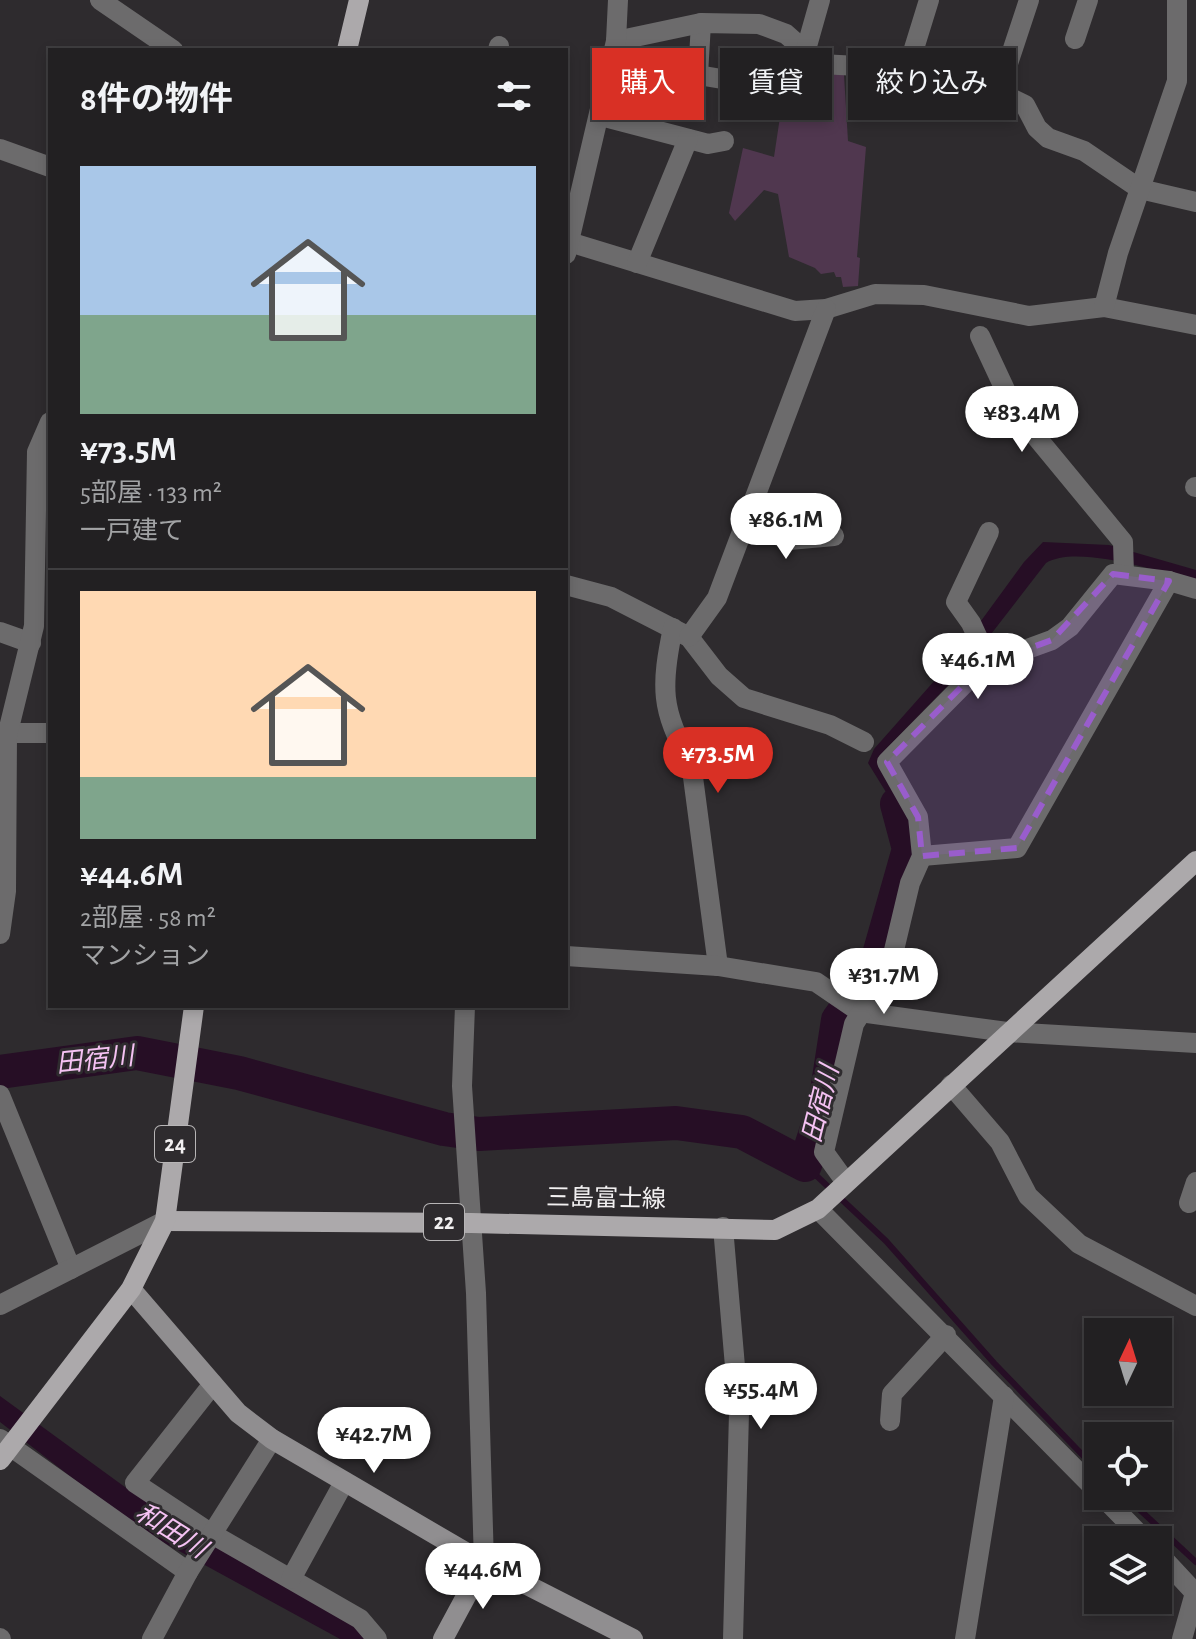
<!DOCTYPE html>
<html lang="ja">
<head>
<meta charset="utf-8">
<style>
	:root { --surface:#222022; --page:#2e2d2f; --text:#f1f3f6; --muted:#a2a3a5; --line:#3f3e40; --accent:#d93025 }
	body { margin:0; font-family:"Alegreya Sans","Noto Sans JP",sans-serif; background:var(--page); color:var(--text); height:100vh; display:flex; flex-direction:column; font-size:30px; white-space:nowrap }
	* { box-sizing:border-box; margin:0 }
	p { font-size:26px; color:var(--muted) }
	.icon { flex:none; width:44px; height:44px; fill:none; stroke:currentColor; stroke-width:2; stroke-linecap:round; stroke-linejoin:round }
	.map { position:relative; flex:1; overflow:hidden }
	.side { position:absolute; left:48px; top:48px; width:520px; height:960px; display:flex; flex-direction:column; background:var(--surface); border-radius:0px; box-shadow:0 4px 12px #0003,0 0 0 2px var(--line) }
	.side>* { flex:none }
	.banner { position:absolute; left:592px; top:48px; width:484px; height:72px; display:flex; gap:16px }
	.needle { width:52px; rotate:4deg }
	.tools { position:absolute; left:1084px; top:1318px; display:grid; gap:16px }
	.tools a { display:grid; place-items:center; width:88px; height:88px; border-radius:0px; background:var(--surface); box-shadow:0 4px 12px #0003,0 0 0 2px var(--line); font-size:40px }
	.price { position:absolute; translate:-50% -68px; padding:0 18px; border-radius:28px; background:#fff; color:#222; font-size:26px; line-height:52px; filter:drop-shadow(0 2px 4px #0008) }
	.price::after { content:''; position:absolute; left:50%; top:48px; width:24px; height:18px; margin-left:-12px; background:inherit; clip-path:polygon(0 0,100% 0,50% 100%) }
	.price.active { background:var(--accent); color:#fff }
	ul { padding:0; list-style:none }
	li { display:grid; align-content:center; gap:16px; height:424px; padding:0 32px }
	li+li { border-top:2px solid var(--line) }
	li span { display:grid; place-items:center; height:248px; border-radius:0px; color:#555 }
	li>.icon { margin-inline-start:auto }
	span .icon { width:144px; height:144px; fill:#fffc; stroke-width:1 }
	li b { font-size:34px }
	h2 { display:flex; justify-content:space-between; align-items:center; height:96px; padding:0 32px; font-size:34px }
	.chip { padding:0 28px; border-radius:0px; background:var(--surface); box-shadow:0 4px 12px #0003,0 0 0 2px var(--line); font-size:28px; line-height:72px }
	.chip.active { background:var(--accent); color:#fff }
	.map>svg:first-child { display:block }
	.green { fill:#50374f }
	.water { fill:#260e25 }
	.lines { fill:none; stroke-linecap:round; stroke-linejoin:round }
	.stream { stroke:#260e25; stroke-width:6 }
	.river { stroke:#260e25; stroke-width:34 }
	.street { stroke:#6c6b6c; stroke-width:20 }
	.secondary { stroke:#908e90; stroke-width:20 }
	.primary { stroke:#aca9ab; stroke-width:20 }
	.marked { fill:#995dcc; fill-opacity:0.2; stroke:#995dcc; stroke-width:6; stroke-dasharray:16 10; stroke-linejoin:round }
	.labels { text-anchor:middle; dominant-baseline:central; stroke-width:6; stroke-linejoin:round; paint-order:stroke }
	.shield { fill:#2e2b2e; stroke:#b7b5b6; stroke-width:2 }
	.shield-label { font-size:22px; font-weight:bold; fill:#f2f0f1 }
	.street-label { font-size:24px; fill:#f2f0f1; stroke:#2e2b2e }
	.water-label { font-size:26px; font-style:italic; fill:#f5c2f3; stroke:#2e2b2e }
</style>
</head>
<body>
<div class="map">
<svg width="1196" height="1639" viewBox="0 0 1196 1639">
	<rect width="100%" height="100%" fill="#2e2b2e"/>
	<path class="green" d="M787,70L844,75L848,141L866,147L857,257L860,258L858,286L843,287L841,277H836L834,272L821,274L815,268L789,257L778,194L764,190L735,221L729,213L743,148L774,157Z"/>
	<g class="water">
		<path d="M1043,542L1109,545L1196,570V581C1160,572 1077,544 1046,563L964,669L883,752L879,764C896,790 908,815 912,847L903,845L897,810L868,763L874,749L951,662L1024,562Z"/>
		<path d="M0,1396L129,1490L354,1623L370,1639H340L137,1528L0,1422Z"/>
	</g>
	<g class="lines">
		<g class="stream">
			<path d="M805,1165L886,1241L994,1363L1098,1471"/>
			<path d="M1125,1496L1196,1562"/>
		</g>
		<path class="river" d="M0,1072L137,1053L239,1073L444,1129L479,1134L676,1123L742,1132L805,1165L825,1104L838,1020L875,969L909,849L897,804"/>
		<g class="street">
			<path d="M100,0L173,50"/>
			<path d="M701,23L698,75L728,80"/>
			<path d="M1075,39L1088,0"/>
			<path d="M616,41L701,23L759,24L786,34L820,64L955,71L1025,105L1037,128L1048,138L1084,151L1140,189L1196,202"/>
			<path d="M498,50L499,46"/>
			<path d="M805,53L820,0"/>
			<path d="M908,68L929,0"/>
			<path d="M999,91L1029,0"/>
			<path d="M601,116L708,144L724,141"/>
			<path d="M0,149L50,167"/>
			<path d="M566,241L795,311L826,309L875,294L924,295L1029,316L1104,307L1196,325"/>
			<path d="M566,254L616,41L618,0"/>
			<path d="M637,263L688,139"/>
			<path d="M1104,307L1118,253L1177,81V0"/>
			<path d="M980,336L1015,411L1123,542L1124,574"/>
			<path d="M1195,487H1196"/>
			<path d="M747,523L789,540L834,536"/>
			<path d="M566,585L611,597L689,637L719,676L744,698L830,725L864,742"/>
			<path d="M673,628C661,684 660,712 691,762L718,966"/>
			<path d="M0,632L31,643"/>
			<path d="M689,637L717,598L826,309"/>
			<path d="M989,662L971,623L956,602L989,532"/>
			<path d="M0,733H50"/>
			<path d="M922,856L1017,848L1169,581"/>
			<path d="M0,934L6,891L7,736L34,626L37,452L50,422"/>
			<path d="M566,956L718,966L816,982L860,1012L1007,1032L1196,1043"/>
			<path d="M465,1006L462,1086L476,1293L484,1563"/>
			<path d="M951,1085L1000,1142L1028,1196L1079,1244L1196,1306"/>
			<path d="M0,1095L71,1269"/>
			<path d="M845,1181L824,1152L854,1024L890,967L910,883L922,856L918,817L887,762L983,665L1052,640L1070,627L1113,574L1169,581L1196,589"/>
			<path d="M1189,1203L1196,1182"/>
			<path d="M818,1209L1098,1492"/>
			<path d="M723,1227L739,1413L733,1639"/>
			<path d="M0,1305L165,1221"/>
			<path d="M213,1384L135,1483L212,1534L360,1619L377,1639"/>
			<path d="M890,1421L892,1394L946,1335"/>
			<path d="M0,1439L188,1572"/>
			<path d="M1102,1496L1145,1540"/>
			<path d="M1158,1553L1196,1594"/>
			<path d="M291,1579L343,1484"/>
			<path d="M0,1638L1,1639"/>
			<path d="M152,1639L188,1572L272,1439"/>
			<path d="M965,1639L1004,1396"/>
			<path d="M1182,1639L1195,1593"/>
		</g>
		<g class="secondary">
			<path d="M131,1289L238,1413L272,1439L484,1563L633,1639"/>
			<path d="M443,1639L484,1563"/>
		</g>
		<g class="primary">
			<path d="M347,50L359,0"/>
			<path d="M165,1221L471,1223L775,1230L818,1209L1196,861"/>
			<path d="M0,1460L131,1289L165,1221L194,1006"/>
		</g>
	</g>
	<path class="marked" d="M1113,574L1169,581L1017,848L922,856L918,817L887,762L983,665L1052,640Z"/>
	<g class="labels">
		<g class="shield">
			<rect x="155" y="1126" width="40" height="36" rx="6"/>
			<rect x="424" y="1204" width="40" height="36" rx="6"/>
		</g>
		<g class="shield-label">
			<text x="175" y="1144">24</text>
			<text x="444" y="1222">22</text>
		</g>
		<g class="street-label">
			<text transform="translate(606 1199) rotate(1)">三島富士線</text>
		</g>
		<g class="water-label">
			<text transform="translate(95 1060) rotate(-6)">田宿川</text>
			<text transform="translate(821 1104) rotate(-76)">田宿川</text>
			<text transform="translate(171 1531) rotate(32)">和田川</text>
		</g>
	</g>
</svg>
<div class="tools">
<a><svg class="needle" viewBox="-14 -14 28 28"><path d="M0-13l5 13h-10z" fill="#e53935"/><path d="M0 13l5-13h-10z" fill="#a2a3a5"/></svg></a>
<a><svg class="icon" aria-label="locate" viewBox="0 0 24 24"><circle cx="12" cy="12" r="6"/><path d="M12 2v4M12 18v4M2 12h4M18 12h4"/></svg></a>
<a><svg class="icon" aria-label="layers" viewBox="0 0 24 24"><path d="M12 4l9 5-9 5-9-5zM3 14l9 5 9-5"/></svg></a>
</div>
<b class="price" style="left:1022px;top:454px">¥83.4M</b>
<b class="price" style="left:786px;top:561px">¥86.1M</b>
<b class="price" style="left:978px;top:701px">¥46.1M</b>
<b class="price active" style="left:718px;top:795px">¥73.5M</b>
<b class="price" style="left:884px;top:1016px">¥31.7M</b>
<b class="price" style="left:761px;top:1431px">¥55.4M</b>
<b class="price" style="left:374px;top:1475px">¥42.7M</b>
<b class="price" style="left:483px;top:1611px">¥44.6M</b>
<div class="banner">
<a class="chip active">購入</a>
<a class="chip">賃貸</a>
<a class="chip">絞り込み</a>
</div>
<section class="side">
<h2>8件の物件<svg class="icon" aria-label="filters" viewBox="0 0 24 24"><path d="M4 7h16M4 17h16"/><circle cx="9" cy="7" r="2"/><circle cx="15" cy="17" r="2"/></svg></h2>
<ul>
<li><span style="background:linear-gradient(#a9c7e8 60%,#7fa58c 0)"><svg class="icon" aria-label="home" viewBox="0 0 24 24"><path d="M3 11l9-7 9 7M6 9v11h12V9"/></svg></span><div><b>¥73.5M</b><p>5部屋 · 133 m²</p><p>一戸建て</p></div></li>
<li><span style="background:linear-gradient(#ffd9b3 75%,#7fa58c 0)"><svg class="icon" aria-label="home" viewBox="0 0 24 24"><path d="M3 11l9-7 9 7M6 9v11h12V9"/></svg></span><div><b>¥44.6M</b><p>2部屋 · 58 m²</p><p>マンション</p></div></li>
</ul>
</section>
</div>
</body>
</html>
